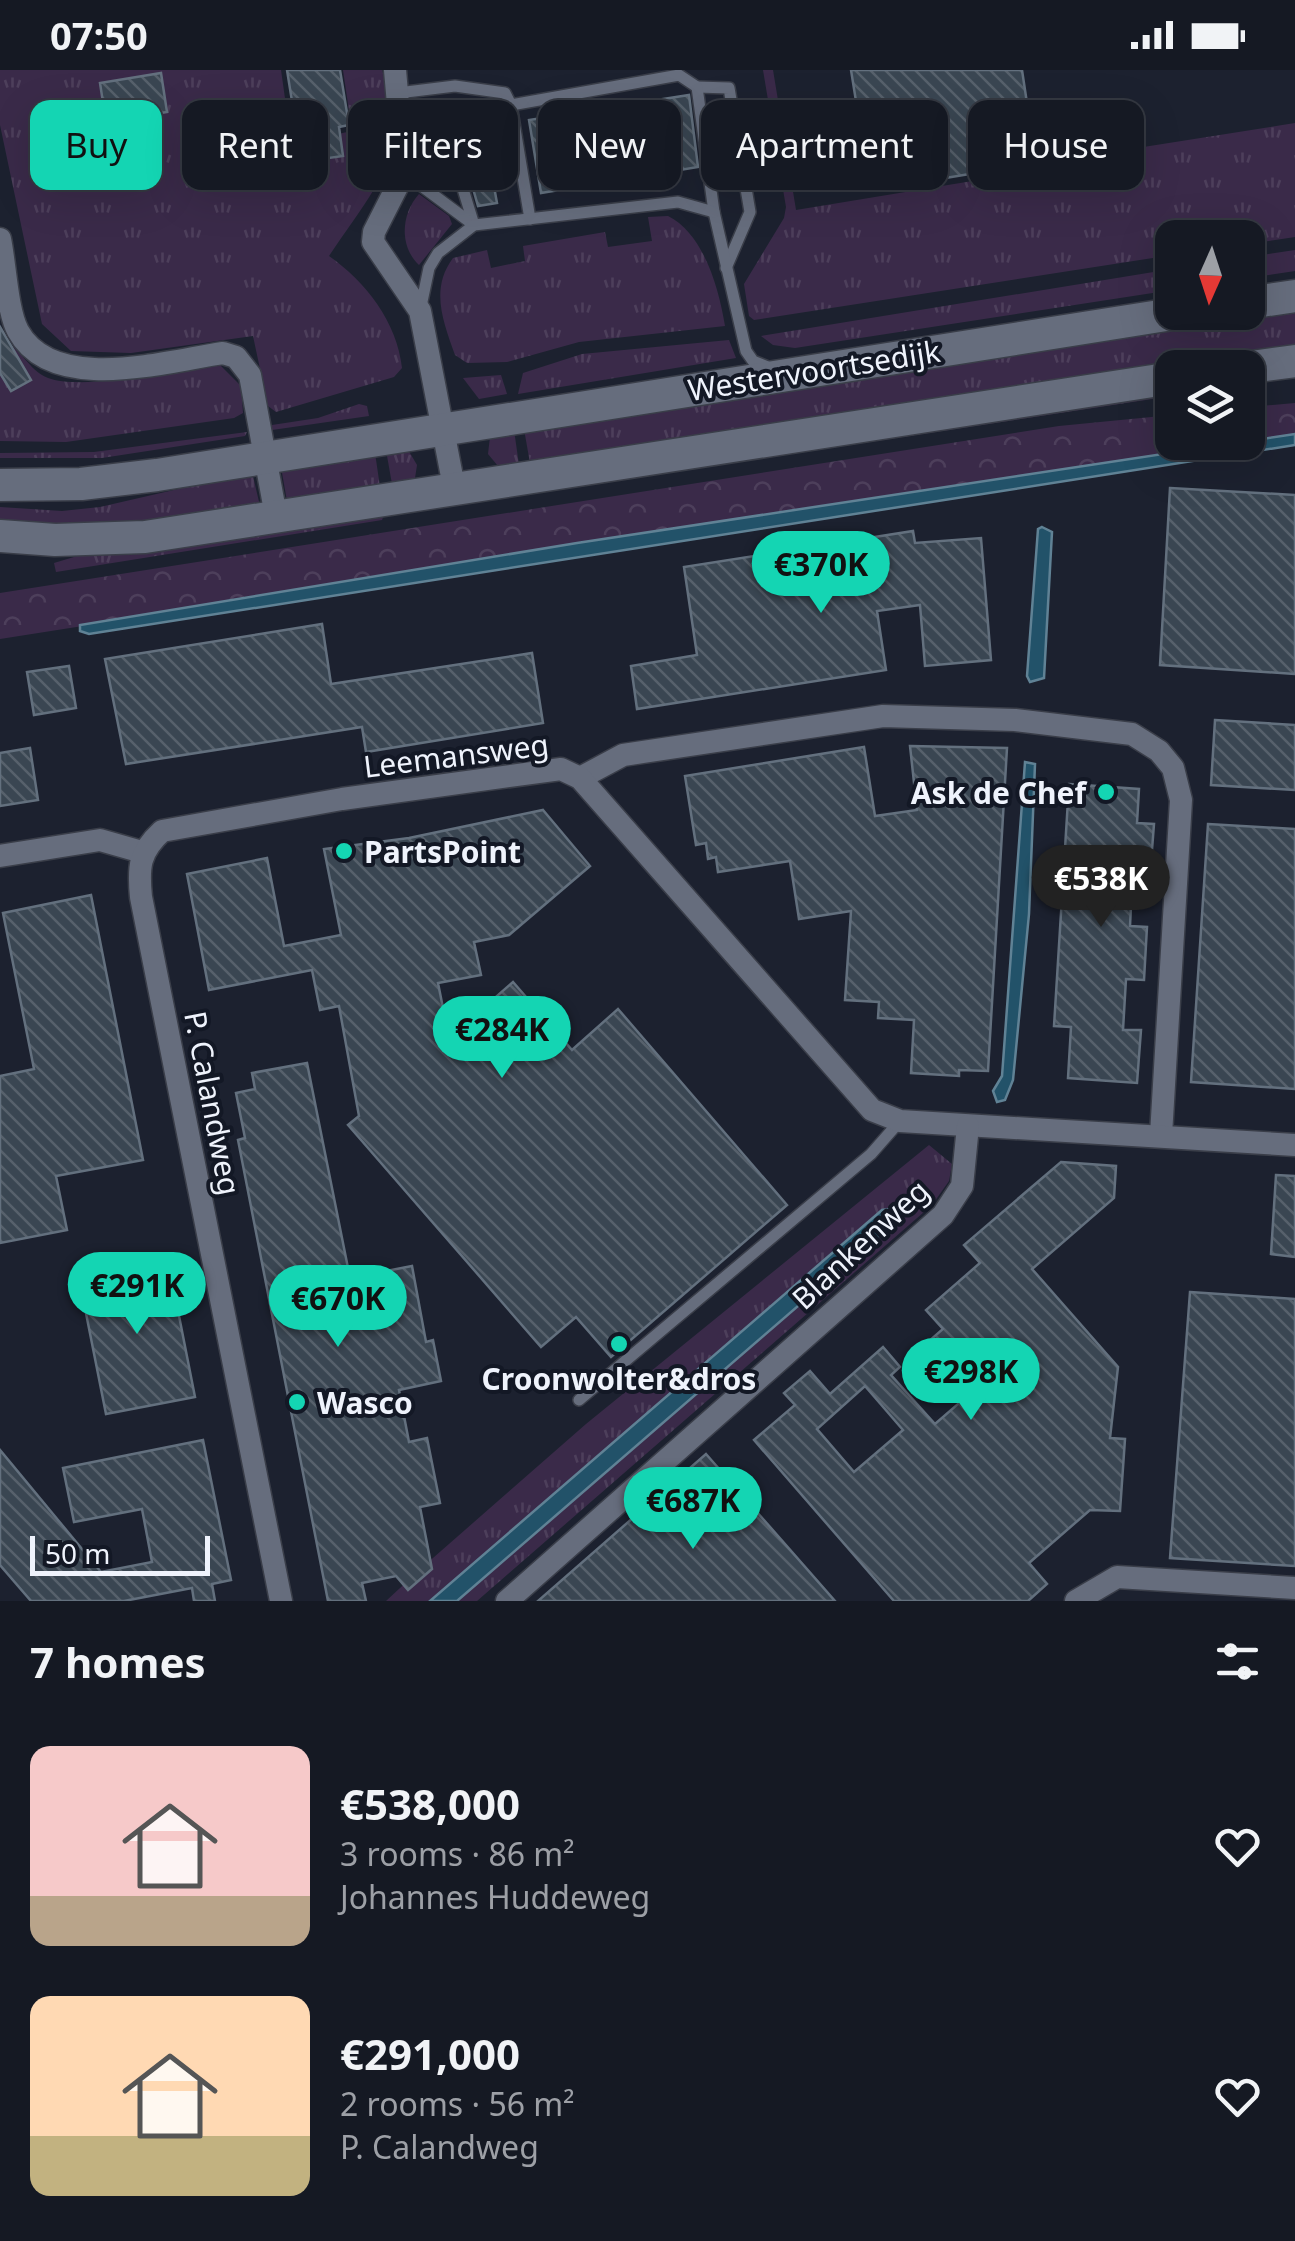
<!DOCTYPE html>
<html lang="en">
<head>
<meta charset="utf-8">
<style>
	:root { --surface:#151923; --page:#1e222b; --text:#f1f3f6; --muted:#9da0a6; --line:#343841; --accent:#14d5b3 }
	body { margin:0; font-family:"Noto Sans",sans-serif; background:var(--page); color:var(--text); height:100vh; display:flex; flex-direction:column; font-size:38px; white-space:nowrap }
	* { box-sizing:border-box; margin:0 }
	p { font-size:32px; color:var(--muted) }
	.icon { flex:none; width:55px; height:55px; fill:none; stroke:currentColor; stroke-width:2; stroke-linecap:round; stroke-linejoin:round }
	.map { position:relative; height:1531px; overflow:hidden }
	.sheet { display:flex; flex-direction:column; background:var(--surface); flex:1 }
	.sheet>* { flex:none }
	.guide { position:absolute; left:30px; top:30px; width:1235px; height:90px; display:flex; gap:20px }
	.needle { width:65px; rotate:183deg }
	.buttons { position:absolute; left:1155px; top:150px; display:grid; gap:20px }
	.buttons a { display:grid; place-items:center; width:110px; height:110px; border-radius:20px; background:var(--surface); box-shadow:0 10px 40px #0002,0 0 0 2px var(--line); font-size:50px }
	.scale { position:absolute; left:30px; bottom:25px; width:180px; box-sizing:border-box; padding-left:10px; border:5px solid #eff3fc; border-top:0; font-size:28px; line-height:35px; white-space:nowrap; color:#eff3fc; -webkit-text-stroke:8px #131825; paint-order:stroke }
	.price { position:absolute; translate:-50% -85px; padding:0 22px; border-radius:35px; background:var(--accent); color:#111; font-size:32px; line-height:65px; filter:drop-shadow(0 2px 5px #0008) }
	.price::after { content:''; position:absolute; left:50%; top:60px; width:30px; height:22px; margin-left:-15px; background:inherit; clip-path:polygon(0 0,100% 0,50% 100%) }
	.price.current { background:#222; color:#fff }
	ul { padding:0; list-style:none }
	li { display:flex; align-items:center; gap:30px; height:250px; padding:0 30px }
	li span { display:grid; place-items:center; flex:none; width:280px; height:200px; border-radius:20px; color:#555 }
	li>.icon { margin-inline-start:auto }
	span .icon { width:120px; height:120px; fill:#fffc; stroke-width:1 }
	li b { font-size:42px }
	h2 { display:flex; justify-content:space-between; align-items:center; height:120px; padding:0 30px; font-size:42px }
	.tag { padding:0 35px; border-radius:20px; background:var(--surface); box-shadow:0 10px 40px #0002,0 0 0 2px var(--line); font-size:35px; line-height:90px }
	.tag.current { background:var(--accent); color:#111 }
	.status { display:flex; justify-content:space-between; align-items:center; height:70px; padding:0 50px; background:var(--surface); direction:ltr }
	.status svg { height:28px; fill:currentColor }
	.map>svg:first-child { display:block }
	.grass { fill:url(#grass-tufts) }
	.forest { fill:url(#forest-crowns) }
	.water { fill:#225269; stroke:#608295; stroke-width:2.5 }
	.building { fill:url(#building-back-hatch); stroke:#63707e; stroke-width:2.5; fill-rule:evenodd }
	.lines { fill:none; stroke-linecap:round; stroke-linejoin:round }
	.service-casing { stroke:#3a3e49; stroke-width:14 }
	.minor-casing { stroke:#3a3e49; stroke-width:25 }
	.secondary-casing { stroke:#3a3e49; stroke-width:35 }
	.service { stroke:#666d7d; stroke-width:11 }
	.minor { stroke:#666d7d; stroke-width:22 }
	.secondary { stroke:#666d7d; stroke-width:32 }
	.poi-dot { fill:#14d5b3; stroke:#131825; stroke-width:4 }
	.labels { text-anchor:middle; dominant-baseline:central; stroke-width:8; stroke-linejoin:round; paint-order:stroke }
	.street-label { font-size:30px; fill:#eff3fc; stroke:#131825 }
	.poi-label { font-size:30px; font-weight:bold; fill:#eff3fc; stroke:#131825; text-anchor:start }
</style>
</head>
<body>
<div class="status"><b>07:50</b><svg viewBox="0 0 49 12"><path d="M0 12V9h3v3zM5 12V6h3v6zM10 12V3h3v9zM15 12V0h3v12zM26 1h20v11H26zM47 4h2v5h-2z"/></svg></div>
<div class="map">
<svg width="1295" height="1531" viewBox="0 0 1295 1531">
	<defs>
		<pattern id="grass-tufts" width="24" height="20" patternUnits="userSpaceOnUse" patternTransform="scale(2.5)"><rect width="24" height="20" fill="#3a2a49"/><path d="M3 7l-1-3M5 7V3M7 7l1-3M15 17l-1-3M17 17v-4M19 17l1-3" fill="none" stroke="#4d3f5b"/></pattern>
		<pattern id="forest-crowns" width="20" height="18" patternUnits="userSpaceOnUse" patternTransform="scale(2.5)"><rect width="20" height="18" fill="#3a2a49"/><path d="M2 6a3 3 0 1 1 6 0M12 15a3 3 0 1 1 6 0" fill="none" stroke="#4d3f5b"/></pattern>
		<pattern id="building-back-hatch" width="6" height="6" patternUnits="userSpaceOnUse" patternTransform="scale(2.5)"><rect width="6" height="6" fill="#3a4652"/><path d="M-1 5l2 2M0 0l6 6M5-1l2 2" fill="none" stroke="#57616c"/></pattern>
	</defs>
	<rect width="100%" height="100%" fill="#1c212f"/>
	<g class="grass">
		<path d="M0,0H281L289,57L214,68L222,118L314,105L312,89L338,64L352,61L343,0H382C411,88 374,118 329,186C366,212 397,252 402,298L394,307L276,342L268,336L253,266L131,283L71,281L42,254L0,55Z"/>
		<path d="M763,0H773L796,140L1057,97L1061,90L1295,53V167L1248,174V168H1172V185L754,250L749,246L744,214L784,148L786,137Z"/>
		<path d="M419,124L449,146L452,154L419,195C399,176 401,144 419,124Z"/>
		<path d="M668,146C704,164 719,219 725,256L579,272L507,292L467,293L455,285C443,251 430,219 453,188L487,180L491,198L525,191L523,176L605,162L608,177L652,171L648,147Z"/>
		<path d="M1295,180V201L1248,208V187Z"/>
		<path d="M1172,199V220L795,278L773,275L761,266Z"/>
		<path d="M1295,238V274L530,393L524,359Z"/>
		<path d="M729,270L736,288L518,324L523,303L582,284Z"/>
		<path d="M0,271C22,276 27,300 48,308C83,321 179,300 219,294L241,316L243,343L234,348L66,372L0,371Z"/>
		<path d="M501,305L507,324L479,329L463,308Z"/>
		<path d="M1172,320V326L534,423V421Z"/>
		<path d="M359,334L367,336L369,346L272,360V355L318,348Z"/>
		<path d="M514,360L519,395L498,396L488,384L490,367Z"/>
		<path d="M247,362L245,366L102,388H0V383L94,382Z"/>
		<path d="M407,378L417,395L415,408L392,414L386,380Z"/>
		<path d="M375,383L380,417L287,431L281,397Z"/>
		<path d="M252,402L260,436C168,450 94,458 0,453V437L62,441L100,437Z"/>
		<path d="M384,445L382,450L56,502L54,493L84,484Z"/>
		<path d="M929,1075L952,1094L949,1111L932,1135L477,1531H386L413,1506L427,1504L425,1495L586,1354Z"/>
	</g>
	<g class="forest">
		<path d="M1295,333V364L1248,372V337Z"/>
		<path d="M1172,345V372L1243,373L0,569V523L1059,356Z"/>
	</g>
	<g class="water">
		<path d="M1295,364V375L89,564L80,561V555L577,473Z"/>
		<path d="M1042,457L1052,462L1044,608L1030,612L1027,606L1038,459Z"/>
		<path d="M1025,692L1035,694L1029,844L1013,1010L1005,1030L997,1032L993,1021L1002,1006Z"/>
		<path d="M890,1139L899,1141L894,1153L457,1531H430L882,1140Z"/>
	</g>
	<g class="building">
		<path d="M287,0H340L349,55L339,57L343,86L314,90L315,101L219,116L211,64L295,50Z"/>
		<path d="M851,0H1022L1036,93L909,114L902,74L864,81Z"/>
		<path d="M161,3L167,42L106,52L100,13Z"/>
		<path d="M689,25L698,97L541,123L529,50Z"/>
		<path d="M493,111L497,133L478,136L472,115Z"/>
		<path d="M0,257L31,310L11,321L0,303Z"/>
		<path d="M1170,418L1295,425V604L1160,595Z"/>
		<path d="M913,461L915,473L981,468L991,590L925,596L920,535L877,541L886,600L637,639L631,596L697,585L684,497Z"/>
		<path d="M322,554L331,614L532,583L543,653L366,682L362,657L126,694L105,589Z"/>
		<path d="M69,596L76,638L34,645L27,602Z"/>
		<path d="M1215,650L1295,655V720L1211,715Z"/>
		<path d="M910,676L1007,678L988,1001L959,1000V1006L911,1003L914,950L878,948L879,932L845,930L851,841L799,849L790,791L718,802L716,787L708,789L706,773L696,775L685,706L864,677L875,746L917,740Z"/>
		<path d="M30,678L38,730L0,736V683Z"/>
		<path d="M1069,714L1139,719L1137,753L1154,754L1150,806L1133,805L1131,836L1130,856L1147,857L1144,910L1126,909L1123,960H1141L1137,1013L1068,1008L1071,957L1054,956Z"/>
		<path d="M543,740L590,796L509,865L474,872L481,905L438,913L449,968L513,912L572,980L618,939L787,1135L611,1287L576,1247L541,1277L348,1055L359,1046L339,936L320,940L312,900L209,920L187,804L267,788L284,876L341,865L324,779L409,768Z"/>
		<path d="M1208,754L1295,759V1019L1191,1012Z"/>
		<path d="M91,825L143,1090L56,1106L67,1160L0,1173V1006L34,999L3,843Z"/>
		<path d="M307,993L350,1208L412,1196L426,1272L433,1270L441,1311L399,1320L409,1372L427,1368L440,1433L420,1437L432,1499L408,1520L396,1506L362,1513L366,1531H328L238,1070L245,1068L236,1023L255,1019L252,1003Z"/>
		<path d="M1061,1092L1116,1096L1114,1128L1032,1199L1118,1297L1110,1368L1125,1369L1120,1441L1090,1440L1029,1493L1047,1514L1028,1531H894L754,1370L795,1335L784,1323L810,1301L830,1324L883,1277L900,1297L891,1305L935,1354L965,1328L921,1278L943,1259L926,1240L980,1193L964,1175ZM865,1316L903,1360L854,1402L817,1359Z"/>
		<path d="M1276,1105L1295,1106V1187L1271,1184Z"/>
		<path d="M168,1190L195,1327L106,1344L79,1208Z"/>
		<path d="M1190,1222L1295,1229V1496L1170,1488Z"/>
		<path d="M203,1370L231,1510L212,1514L215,1531H194L192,1518L124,1531H31L0,1495V1380L101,1502L152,1492L142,1439L74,1452L63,1398Z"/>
		<path d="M706,1384L835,1531H538Z"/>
	</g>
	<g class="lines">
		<g class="service-casing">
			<g id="service">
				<path d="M697,17L729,18L750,142L726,198"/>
				<path d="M398,23L455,16L505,23L511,35L530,149"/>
				<path d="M511,35L679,5L697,17L714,142L746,281L753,291L773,299"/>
				<path d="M401,46L452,83L474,155"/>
				<path d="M404,103L474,155"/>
				<path d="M420,241L429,198L438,183L474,155L678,132L714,142"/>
				<path d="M579,1330L871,1084L900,1051"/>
			</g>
		</g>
		<g class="minor-casing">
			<g id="minor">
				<path d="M395,0L404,103L374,162L373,172L420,241L454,417"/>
				<path d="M0,169C5,192 7,241 18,261C53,325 167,291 223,283L236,287L250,305L276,446"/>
				<path d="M580,708L623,685L883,646L1015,650L1132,664L1159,681L1173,698L1181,730L1161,1065"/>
				<path d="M0,786L100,770L142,782"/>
				<path d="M281,1531L141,827C138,797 139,782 162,761L342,729L561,699L580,708L872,1040L900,1051L1295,1075"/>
				<path d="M507,1531L943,1145L962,1116L968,1056"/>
				<path d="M1076,1531L1117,1507L1295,1518"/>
			</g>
		</g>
		<g class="secondary-casing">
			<g id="secondary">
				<path d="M1248,233L1295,226"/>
				<path d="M1244,298L1295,291"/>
				<path d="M0,415L81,414L157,405L1185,242"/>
				<path d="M0,466L55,470L145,467L1172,308"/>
			</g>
		</g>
		<use href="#service" class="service"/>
		<use href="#minor" class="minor"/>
		<use href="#secondary" class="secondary"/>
	</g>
	<g class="poi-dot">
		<circle cx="1106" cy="722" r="10"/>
		<circle cx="344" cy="781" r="10"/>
		<circle cx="619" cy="1274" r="10"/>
		<circle cx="297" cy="1332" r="10"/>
	</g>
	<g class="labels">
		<g class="street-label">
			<text transform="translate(814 300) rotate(-9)">Westervoortsedijk</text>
			<text transform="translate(456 685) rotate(-7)">Leemansweg</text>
			<text transform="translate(213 1033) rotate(79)">P. Calandweg</text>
			<text transform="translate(860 1174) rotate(-43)">Blankenweg</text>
		</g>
		<g class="poi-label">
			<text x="1086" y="722" text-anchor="end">Ask de Chef</text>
			<text x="364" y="781">PartsPoint</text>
			<text x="619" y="1308" text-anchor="middle">Croonwolter&amp;dros</text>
			<text x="317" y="1332">Wasco</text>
		</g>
	</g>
</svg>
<div class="buttons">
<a><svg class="needle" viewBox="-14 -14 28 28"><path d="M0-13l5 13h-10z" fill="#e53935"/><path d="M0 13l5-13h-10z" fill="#9da0a6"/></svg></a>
<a><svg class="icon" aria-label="layers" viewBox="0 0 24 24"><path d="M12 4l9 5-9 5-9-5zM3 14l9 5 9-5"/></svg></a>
</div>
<div class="scale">50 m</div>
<b class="price" style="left:821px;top:546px">€370K</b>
<b class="price current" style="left:1101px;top:860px">€538K</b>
<b class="price" style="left:502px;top:1011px">€284K</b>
<b class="price" style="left:137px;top:1267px">€291K</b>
<b class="price" style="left:338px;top:1280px">€670K</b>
<b class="price" style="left:971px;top:1353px">€298K</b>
<b class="price" style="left:693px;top:1482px">€687K</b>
<div class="guide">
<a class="tag current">Buy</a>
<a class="tag">Rent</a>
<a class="tag">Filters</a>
<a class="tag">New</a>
<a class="tag">Apartment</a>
<a class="tag">House</a>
</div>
</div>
<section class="sheet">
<h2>7 homes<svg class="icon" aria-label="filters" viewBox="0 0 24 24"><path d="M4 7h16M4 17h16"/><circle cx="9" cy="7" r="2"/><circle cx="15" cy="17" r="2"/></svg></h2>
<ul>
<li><span style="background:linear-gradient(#f6c9c9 75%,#b9a48a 0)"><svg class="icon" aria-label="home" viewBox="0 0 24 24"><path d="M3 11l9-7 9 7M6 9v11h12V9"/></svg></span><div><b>€538,000</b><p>3 rooms · 86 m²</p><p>Johannes Huddeweg</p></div><svg class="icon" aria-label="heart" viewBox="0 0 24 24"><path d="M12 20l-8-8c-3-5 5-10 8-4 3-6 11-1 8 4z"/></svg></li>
<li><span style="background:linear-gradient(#ffd9b3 70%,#c2b280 0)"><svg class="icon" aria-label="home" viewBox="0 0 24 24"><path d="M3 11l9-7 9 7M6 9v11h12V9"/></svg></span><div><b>€291,000</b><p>2 rooms · 56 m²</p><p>P. Calandweg</p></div><svg class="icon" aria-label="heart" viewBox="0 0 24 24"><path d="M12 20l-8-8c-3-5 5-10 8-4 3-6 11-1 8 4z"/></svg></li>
</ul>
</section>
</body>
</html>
